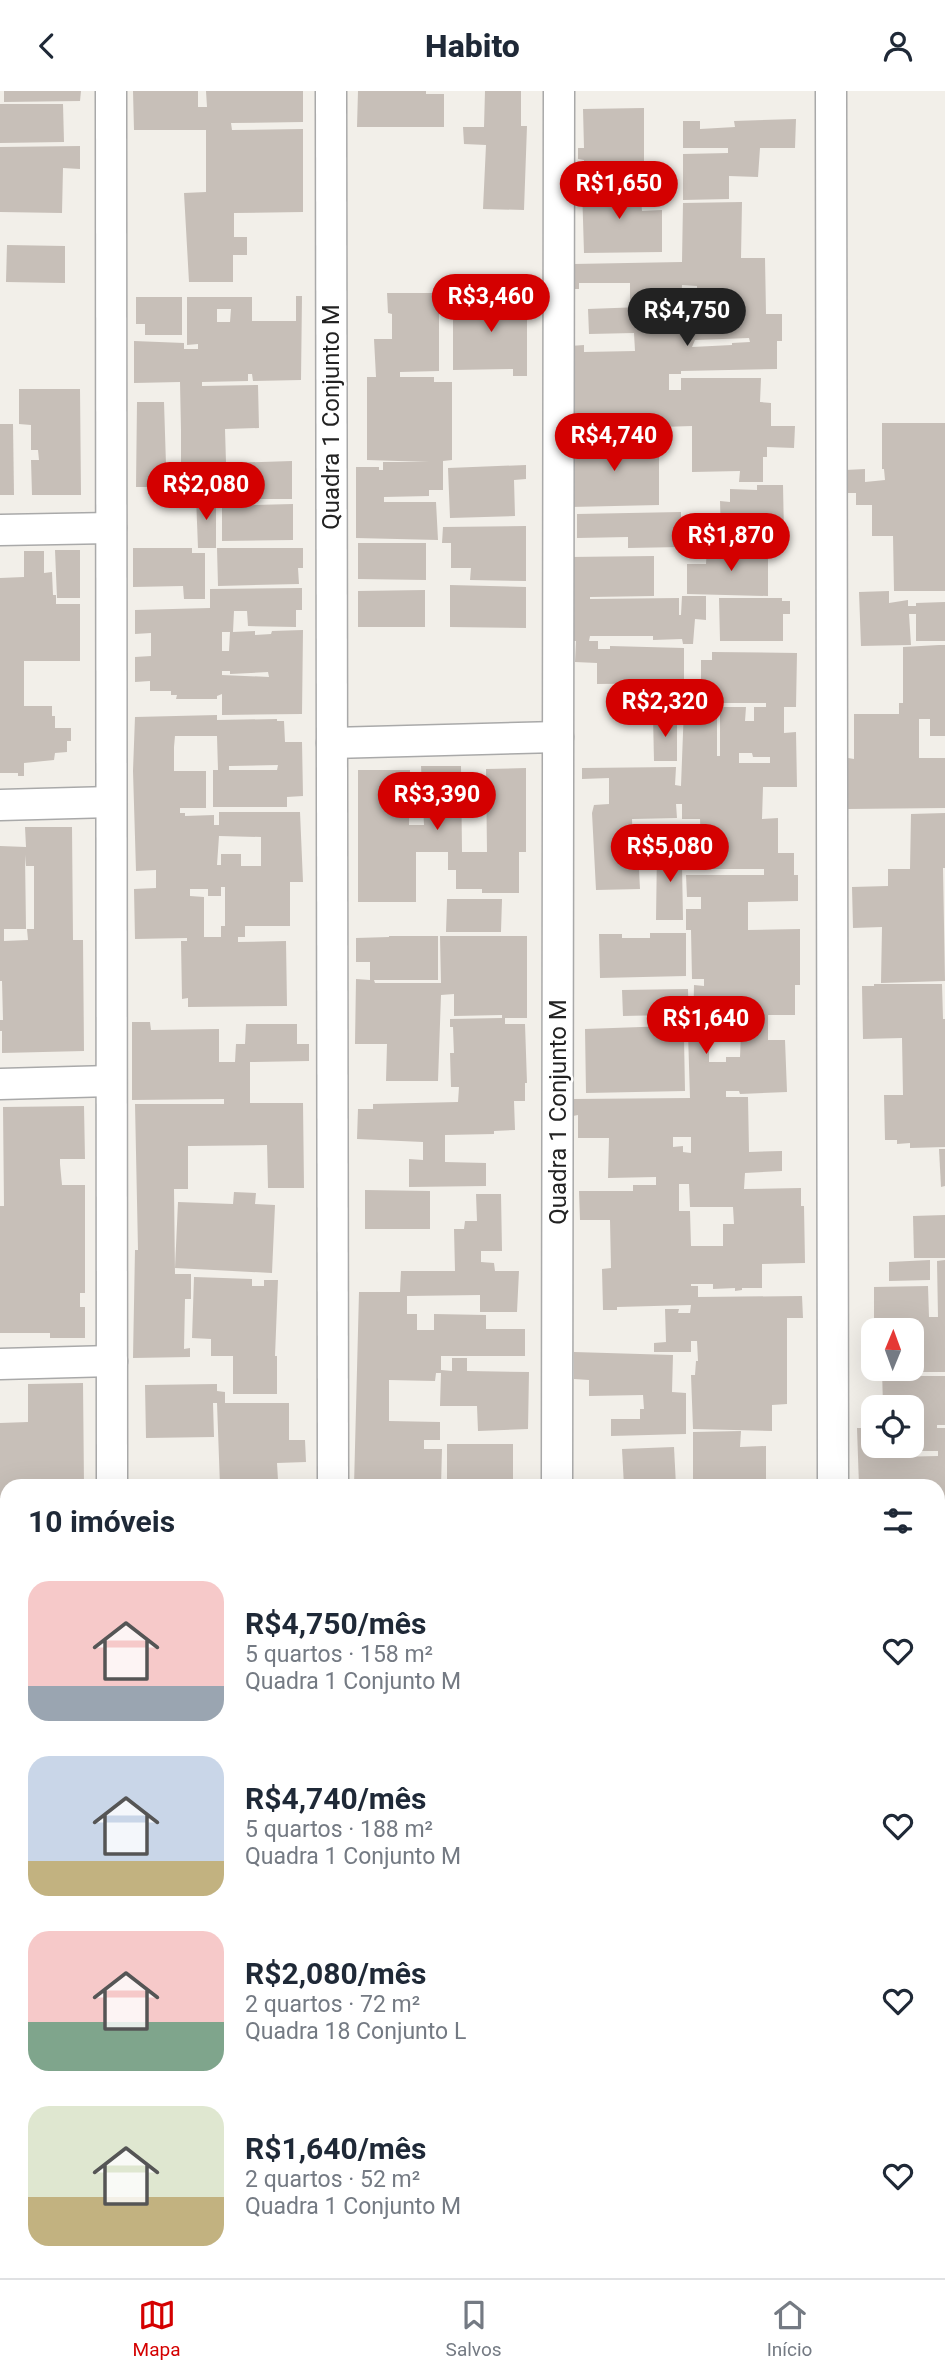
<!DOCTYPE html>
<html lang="pt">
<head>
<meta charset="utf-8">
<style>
	:root { --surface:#fff; --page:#f2f2f3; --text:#1f2937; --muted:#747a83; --line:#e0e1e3; --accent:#d40000 }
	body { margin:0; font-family:Roboto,sans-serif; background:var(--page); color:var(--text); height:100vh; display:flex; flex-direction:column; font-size:26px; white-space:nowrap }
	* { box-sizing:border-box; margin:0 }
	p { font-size:23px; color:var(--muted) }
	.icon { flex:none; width:38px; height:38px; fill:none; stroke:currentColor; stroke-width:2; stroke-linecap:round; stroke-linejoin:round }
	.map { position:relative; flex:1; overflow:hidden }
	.drawer { position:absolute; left:0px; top:1388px; width:945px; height:800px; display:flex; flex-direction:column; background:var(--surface); border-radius:21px 21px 0 0; box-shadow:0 7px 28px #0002 }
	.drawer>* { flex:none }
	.needle { width:46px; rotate:1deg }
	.controls { position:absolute; left:861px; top:1227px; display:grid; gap:14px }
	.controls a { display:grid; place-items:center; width:63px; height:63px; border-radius:14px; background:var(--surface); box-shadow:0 7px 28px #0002; font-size:35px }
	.price { position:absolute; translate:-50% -60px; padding:0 16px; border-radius:24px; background:var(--accent); color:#fff; font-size:23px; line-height:46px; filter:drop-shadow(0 2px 4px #0008) }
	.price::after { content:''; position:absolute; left:50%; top:42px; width:21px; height:16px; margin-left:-10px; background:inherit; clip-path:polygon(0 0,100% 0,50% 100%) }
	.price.current { background:#222; color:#fff }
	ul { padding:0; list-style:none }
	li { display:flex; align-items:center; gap:21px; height:175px; padding:0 28px }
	li span { display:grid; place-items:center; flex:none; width:196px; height:140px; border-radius:21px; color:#555 }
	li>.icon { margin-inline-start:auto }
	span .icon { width:84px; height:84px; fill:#fffc; stroke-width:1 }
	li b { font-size:30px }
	h2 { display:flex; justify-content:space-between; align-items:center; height:84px; padding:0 28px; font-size:30px }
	header { display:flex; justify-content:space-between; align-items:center; height:91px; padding:0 28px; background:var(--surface); font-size:32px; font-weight:800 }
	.menu { display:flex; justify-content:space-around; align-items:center; height:98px; border-top:2px solid var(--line); background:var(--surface); font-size:19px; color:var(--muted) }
	.menu a { display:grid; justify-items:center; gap:4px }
	.menu .current { color:var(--accent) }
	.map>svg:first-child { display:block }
	.building { fill:#c7bfb8; fill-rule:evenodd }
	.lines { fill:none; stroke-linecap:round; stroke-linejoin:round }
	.street-casing { stroke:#a9a9a9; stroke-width:33 }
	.primary-casing { stroke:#a06b00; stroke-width:42 }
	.street { stroke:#fff; stroke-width:30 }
	.primary { stroke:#fcd6a4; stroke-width:38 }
	.labels { text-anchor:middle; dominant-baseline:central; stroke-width:5; stroke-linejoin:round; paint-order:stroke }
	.street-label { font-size:24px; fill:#222; stroke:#fff }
</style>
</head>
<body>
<header><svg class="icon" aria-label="back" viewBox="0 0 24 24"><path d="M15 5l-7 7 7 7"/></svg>Habito<svg class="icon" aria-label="person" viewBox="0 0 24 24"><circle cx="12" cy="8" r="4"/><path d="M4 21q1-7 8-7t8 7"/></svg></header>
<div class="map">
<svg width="945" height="2187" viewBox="0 0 945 2187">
	<rect width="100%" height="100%" fill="#f2efe9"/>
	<g class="building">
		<path d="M4,0H81L80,10L4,11Z"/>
		<path d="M133,0H198V16H207L206,0H303V31L231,32L232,39L303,38V121L234,122V146H247V164H233V191H189L184,102L206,101V39H134Z"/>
		<path d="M358,0H426V3H444V36H357Z"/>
		<path d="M485,0H521V35H527L524,119L483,118L486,54L464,53L463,36H484Z"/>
		<path d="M0,13H63L64,51L0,52Z"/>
		<path d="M644,17V84L584,85V69L578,68V57H584L583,18Z"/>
		<path d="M796,28L795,57H760L758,86L729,85V108L683,109V63L728,62V57H683V30H700V38L735,36L734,30Z"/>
		<path d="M80,55V78L63,77L62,122L0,121V56Z"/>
		<path d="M640,94L642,120L662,119V161L584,162L582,96Z"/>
		<path d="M742,111L741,167H765L766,223H782V250H777V278L681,280V283H669V299H681V287H761L760,311L771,312V335H795L794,357L767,356V366H763V391H739L740,380L692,381V335L569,339L570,255L584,254V261L635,260L634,242L589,243L588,218L668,215V213H630V192H579V198H573V173L682,171L683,112ZM682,194L697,195V209H731L732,224L681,225ZM749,247L750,251L732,252V254L692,256L695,249Z"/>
		<path d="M7,154L65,155V192L6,191Z"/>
		<path d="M513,201H527V285H513V278L453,279V208L514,207Z"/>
		<path d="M387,202H439V280L400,281V286H434V291H452V369L443,370V399H429V405L384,406V411H436L438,449L356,447V376H379V379H383V371H429L367,369V286H376L374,248H392V223L388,222Z"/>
		<path d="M296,205H302L301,289L253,290L252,283H248V290L202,291V295L258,294L259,337L225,338L226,372L292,370V408H221V372H212L213,403H148V396H136L137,311H164L166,374L181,373V339L180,291L134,292V250L184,252V258H198V253L187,254V206H252V230H296ZM217,218H231L230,231H217Z"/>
		<path d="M136,206H182V244H145V233H136Z"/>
		<path d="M19,298H80L81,404H32L31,369H39L38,359H31V334L19,333Z"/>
		<path d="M882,332H945V500H894L893,445H872V414H856V402H845V379L865,378V391L885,389L884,378H882Z"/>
		<path d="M0,333H13L14,404H0Z"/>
		<path d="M659,348V414L570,416L569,350Z"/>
		<path d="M526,374V388L514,389L515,425L450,427L448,377Z"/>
		<path d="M757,394H783L784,443L721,444L720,410L730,411V398L757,399Z"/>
		<path d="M196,405H213V415H216V457H198Z"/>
		<path d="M293,413V449L222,450V415Z"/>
		<path d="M681,421V456L628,457V446L577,447V423Z"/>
		<path d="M526,435V490L470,489L471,477H451V452H442L443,436Z"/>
		<path d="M358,452H426V489L358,488Z"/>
		<path d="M707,456L768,457V505L687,503V473H706Z"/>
		<path d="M133,457H192V462H205V508H184L183,495L133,496Z"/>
		<path d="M217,457H303V477H298L299,493L218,495Z"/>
		<path d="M55,459H80V507H57Z"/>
		<path d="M24,460H44V482L52,481L53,504H56V513H80V570H24V615H52V625H55V637H71V650H67V661L55,662L54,669L24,672V685H18V682H0V487L24,486Z"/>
		<path d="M654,465V505L590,506V508L679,507V524H681L682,505H706V529L695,528L693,553H683L682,548L653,549V545H590L589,550H598V558H610V555L684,557V592L597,593V572L575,571L576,550H570V466Z"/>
		<path d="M450,494L526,496V537L450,536Z"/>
		<path d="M302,497V519H296V536L248,535L247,520H234L233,541L255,540V544L271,543L272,540L303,539L302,623L222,624V603L217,605V608H176L177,604H171V600H150V590L135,591V566L151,565V542L135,543V519L210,517V498ZM222,541H230L229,560H222ZM222,580H230V583L268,581L269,586L222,584Z"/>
		<path d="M425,499V536H358V500Z"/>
		<path d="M889,500V512L908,509V515H916V512L945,511V550H916V523H909L911,554L861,555L859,501Z"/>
		<path d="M719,507H782V510H790V523H783V550H720Z"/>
		<path d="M939,554H945V645H930V628H919V667H945V717L848,718V667L854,668V623H899V612H903V556Z"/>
		<path d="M712,561L797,562L796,616H784V642L796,641L797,696H763L762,728L778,727V762H794V784H798V810L748,811V839L800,838V894H795V924H768V949H785L787,1001L740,1003L739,1000H726V1006H748L749,1061L782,1060V1080L745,1082L744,1098L801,1097V1115H804L805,1172L762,1173V1197H742V1199L735,1200V1197L713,1198V1193H691V1195H698V1206L802,1205L803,1227H787V1313L772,1314V1340L693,1338L691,1284H695L696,1270H698L697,1250H691V1261H654V1252L666,1251L665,1218H679L678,1222H690L691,1214L617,1216V1219H603L602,1178L611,1177L610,1129H580L579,1100H633V1094H656V1086L608,1087L609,1047H578V1024L573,1025V1008L690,1007L688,942L670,943V948L684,947L685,1000L586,1002L585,938L669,935L668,924L623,925L622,899L688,898L689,941H693L694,894L704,895V888H692L691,839H686V818H701V806H687L686,784H764V778H702L700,728H682V713H676L677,727L632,728L633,755H616V759H638L640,798L596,799L592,722L594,714L609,713V687L582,688V677L676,676L675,694L681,695L684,616H717V665H720V616H746L745,630H754V616H766V612H701V569H712ZM739,662H752L753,666H770V672H739ZM741,942L740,966H726V971H709V950H700V943ZM673,1046H691V1062L683,1061V1055L673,1056ZM679,1093H689L690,1116H733L734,1133H723V1155H691L690,1120H679Z"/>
		<path d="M217,624V629L277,628V630H284L285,651H302L303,705L287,706V716H213V679H218L217,645H175L174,656V680H206V717H180V722H185V725L214,724V734H219V721H300L303,791H290V835H245V846H238V851L286,850L287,915L188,916V907L182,908L181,850H187V847L135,848L134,798L156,797V779L136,780L133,680L135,626ZM278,674L277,679H229V675ZM219,745L261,746V775H241V763H221V774H217ZM221,796H225V835H221V846H204V806L190,805V798H208V805H221Z"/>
		<path d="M653,625L677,626V670H654Z"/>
		<path d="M421,675H461L462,761H487L486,678L526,677V761H519V802H482V798H456V779H448V761H416V811H358V679H410L409,734H424Z"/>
		<path d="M945,722V777H943L945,890L881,892L882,836L853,837L852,796L888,795V778H910L911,723Z"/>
		<path d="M25,736H72L73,849H83L84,960L2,962V940H0V929H3L2,890H0V755L26,756ZM25,764L26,775H34V838H27L28,849L4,850V838H26Z"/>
		<path d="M686,758L687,773L682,774L683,829H656L657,759Z"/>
		<path d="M447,808H502L501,841H446Z"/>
		<path d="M650,842H686V885L600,887L599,843H622V847H650Z"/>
		<path d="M389,845H438V889H374L375,892H441L440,845H527V927H505V933H525L527,992H525V1010H514L515,1039L494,1040V1043L445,1044V1071L486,1072V1095L409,1096V1068L423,1069V1051L357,1048L358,1018H373V1013L458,1011L459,996H451L450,962H454L453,936H450V928L502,927V924L454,925V903L441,904L438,990H386L387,953H355L356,888L370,889V871H356V847L389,846Z"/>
		<path d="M874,893H942L943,928H945V1056L910,1057V1052L897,1053V1049H885L884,1004H903L902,947L863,948L862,895H874Z"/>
		<path d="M132,931H150L151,939L219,938V971H235L236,953H245L246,933H297V953H309V970L250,971V1012H303L304,1097H268L267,1054L188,1055V1098H174L175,1183H191V1208H185L184,1258L190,1257V1266L133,1267L135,1159H138L135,1013H224V1008L132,1009Z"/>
		<path d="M84,1015L85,1068H60V1073L62,1094H85V1202H80V1216H85V1247H50V1242H0V1115H4L3,1016Z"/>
		<path d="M939,1058H945V1095L941,1096Z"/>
		<path d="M365,1099L430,1100V1138H365Z"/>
		<path d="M234,1101L256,1102L255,1113L275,1114L272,1182L175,1177L178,1111L233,1113Z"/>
		<path d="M476,1103H501L502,1160H481V1171L494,1172L495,1180H519L517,1221H480V1204L407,1205V1223H417V1239H434V1223L486,1224V1238H525V1265H441V1279L452,1280V1267H467V1280L529,1281L528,1338L478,1340L477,1315H440L441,1282H436L435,1290L389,1289V1330L440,1331V1349H424V1358H442L441,1395H354L359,1201H400L401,1180H455L454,1138H464L465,1130H477Z"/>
		<path d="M945,1124V1167H914L913,1125Z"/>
		<path d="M930,1169V1189L889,1190V1171Z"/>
		<path d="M945,1169V1281H915V1285H945V1334H937V1337H945V1446L938,1445V1395H859L857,1337H873V1354H912V1316H883L882,1278H912V1239H882L881,1227L874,1228V1196L928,1195L929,1226H938L937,1170ZM894,1360H938V1365L894,1366Z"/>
		<path d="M194,1186L252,1188V1195H264V1189H278L275,1265H277V1303H233V1265H211V1248L192,1247Z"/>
		<path d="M574,1261L673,1264L672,1301L686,1302V1343L611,1345V1328H640V1318H644L643,1304L589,1305V1289L574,1288Z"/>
		<path d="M83,1292L84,1395H7V1407H0V1332L28,1331V1293Z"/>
		<path d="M217,1293V1300L225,1301V1312H289V1349H305L306,1371L277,1372L278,1389H270V1395H220L217,1312H213L214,1346L146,1347L145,1294Z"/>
		<path d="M741,1340L740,1356L766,1355V1395H693V1341Z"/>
		<rect x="447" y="1353" width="66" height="42"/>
		<path d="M674,1356L676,1395H624L622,1358Z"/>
		<rect x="0" y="1414" width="7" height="43"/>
		<rect x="0" y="1466" width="7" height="49"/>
		<path d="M945,1506V1584H938V1507Z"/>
		<rect x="106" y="2180" width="68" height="7"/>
	</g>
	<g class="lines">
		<g class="street-casing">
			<g id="street">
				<path d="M111,0L112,1395"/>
				<path d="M331,0L333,1395"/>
				<path d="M831,0L833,1395"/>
				<path d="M0,439L111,437"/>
				<path d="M332,652L558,646"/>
				<path d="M0,714L111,711"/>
				<path d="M0,993L111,990"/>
				<path d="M0,1273L112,1270"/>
				<path d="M557,1395L559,0"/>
				<path d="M0,1549L7,1550"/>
				<path d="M938,1608H945"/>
			</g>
		</g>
		<g class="primary-casing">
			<g id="primary">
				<path d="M938,1788H945"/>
				<path d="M0,1792H7"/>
			</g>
		</g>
		<use href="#street" class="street"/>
		<use href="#primary" class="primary"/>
	</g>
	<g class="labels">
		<g class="street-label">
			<text transform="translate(331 326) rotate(-90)">Quadra 1 Conjunto M</text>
			<text transform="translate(558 1021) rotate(-90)">Quadra 1 Conjunto M</text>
		</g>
	</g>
</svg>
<div class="controls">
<a><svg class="needle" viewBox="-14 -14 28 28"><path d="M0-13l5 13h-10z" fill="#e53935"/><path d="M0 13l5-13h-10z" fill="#747a83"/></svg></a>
<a><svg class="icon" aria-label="locate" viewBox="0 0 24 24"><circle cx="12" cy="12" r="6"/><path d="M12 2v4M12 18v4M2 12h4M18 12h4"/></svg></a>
</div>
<b class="price" style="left:619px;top:130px">R$1,650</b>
<b class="price" style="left:491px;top:243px">R$3,460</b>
<b class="price current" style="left:687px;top:257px">R$4,750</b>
<b class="price" style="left:614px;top:382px">R$4,740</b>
<b class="price" style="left:206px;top:431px">R$2,080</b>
<b class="price" style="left:731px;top:482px">R$1,870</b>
<b class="price" style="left:665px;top:648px">R$2,320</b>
<b class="price" style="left:437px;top:741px">R$3,390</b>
<b class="price" style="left:670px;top:793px">R$5,080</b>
<b class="price" style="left:706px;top:965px">R$1,640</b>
<section class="drawer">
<h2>10 imóveis<svg class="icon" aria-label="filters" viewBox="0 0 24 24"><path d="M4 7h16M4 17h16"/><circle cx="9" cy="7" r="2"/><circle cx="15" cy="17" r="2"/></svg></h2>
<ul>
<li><span style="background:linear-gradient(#f6c9c9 75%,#9aa5b1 0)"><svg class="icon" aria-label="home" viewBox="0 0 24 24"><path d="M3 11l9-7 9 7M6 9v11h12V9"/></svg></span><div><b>R$4,750/mês</b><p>5 quartos · 158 m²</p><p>Quadra 1 Conjunto M</p></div><svg class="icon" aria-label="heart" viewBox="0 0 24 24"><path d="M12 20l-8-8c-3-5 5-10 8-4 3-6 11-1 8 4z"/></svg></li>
<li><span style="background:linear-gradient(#c9d6e8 75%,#c2b280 0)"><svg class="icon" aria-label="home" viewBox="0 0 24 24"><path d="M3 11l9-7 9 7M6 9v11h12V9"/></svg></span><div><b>R$4,740/mês</b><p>5 quartos · 188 m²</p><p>Quadra 1 Conjunto M</p></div><svg class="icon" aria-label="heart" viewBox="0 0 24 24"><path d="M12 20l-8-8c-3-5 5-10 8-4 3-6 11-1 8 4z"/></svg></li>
<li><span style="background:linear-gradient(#f6c9c9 65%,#7fa58c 0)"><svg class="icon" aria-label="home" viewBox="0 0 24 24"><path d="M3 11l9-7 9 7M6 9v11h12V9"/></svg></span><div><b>R$2,080/mês</b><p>2 quartos · 72 m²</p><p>Quadra 18 Conjunto L</p></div><svg class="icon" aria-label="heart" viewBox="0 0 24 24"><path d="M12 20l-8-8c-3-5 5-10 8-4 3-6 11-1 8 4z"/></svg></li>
<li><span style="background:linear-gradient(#dfe7d0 65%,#c2b280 0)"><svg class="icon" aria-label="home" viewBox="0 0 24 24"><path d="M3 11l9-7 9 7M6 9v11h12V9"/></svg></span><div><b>R$1,640/mês</b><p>2 quartos · 52 m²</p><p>Quadra 1 Conjunto M</p></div><svg class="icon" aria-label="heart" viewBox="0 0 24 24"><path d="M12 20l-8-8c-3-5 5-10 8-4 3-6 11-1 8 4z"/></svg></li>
</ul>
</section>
</div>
<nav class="menu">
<a class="current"><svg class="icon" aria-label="map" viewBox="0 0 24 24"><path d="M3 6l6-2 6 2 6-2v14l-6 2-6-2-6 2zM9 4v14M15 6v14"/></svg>Mapa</a>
<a><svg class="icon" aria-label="saved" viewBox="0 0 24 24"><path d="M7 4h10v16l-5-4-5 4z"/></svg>Salvos</a>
<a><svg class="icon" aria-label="home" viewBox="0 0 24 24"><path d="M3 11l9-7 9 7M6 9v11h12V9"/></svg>Início</a>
</nav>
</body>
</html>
